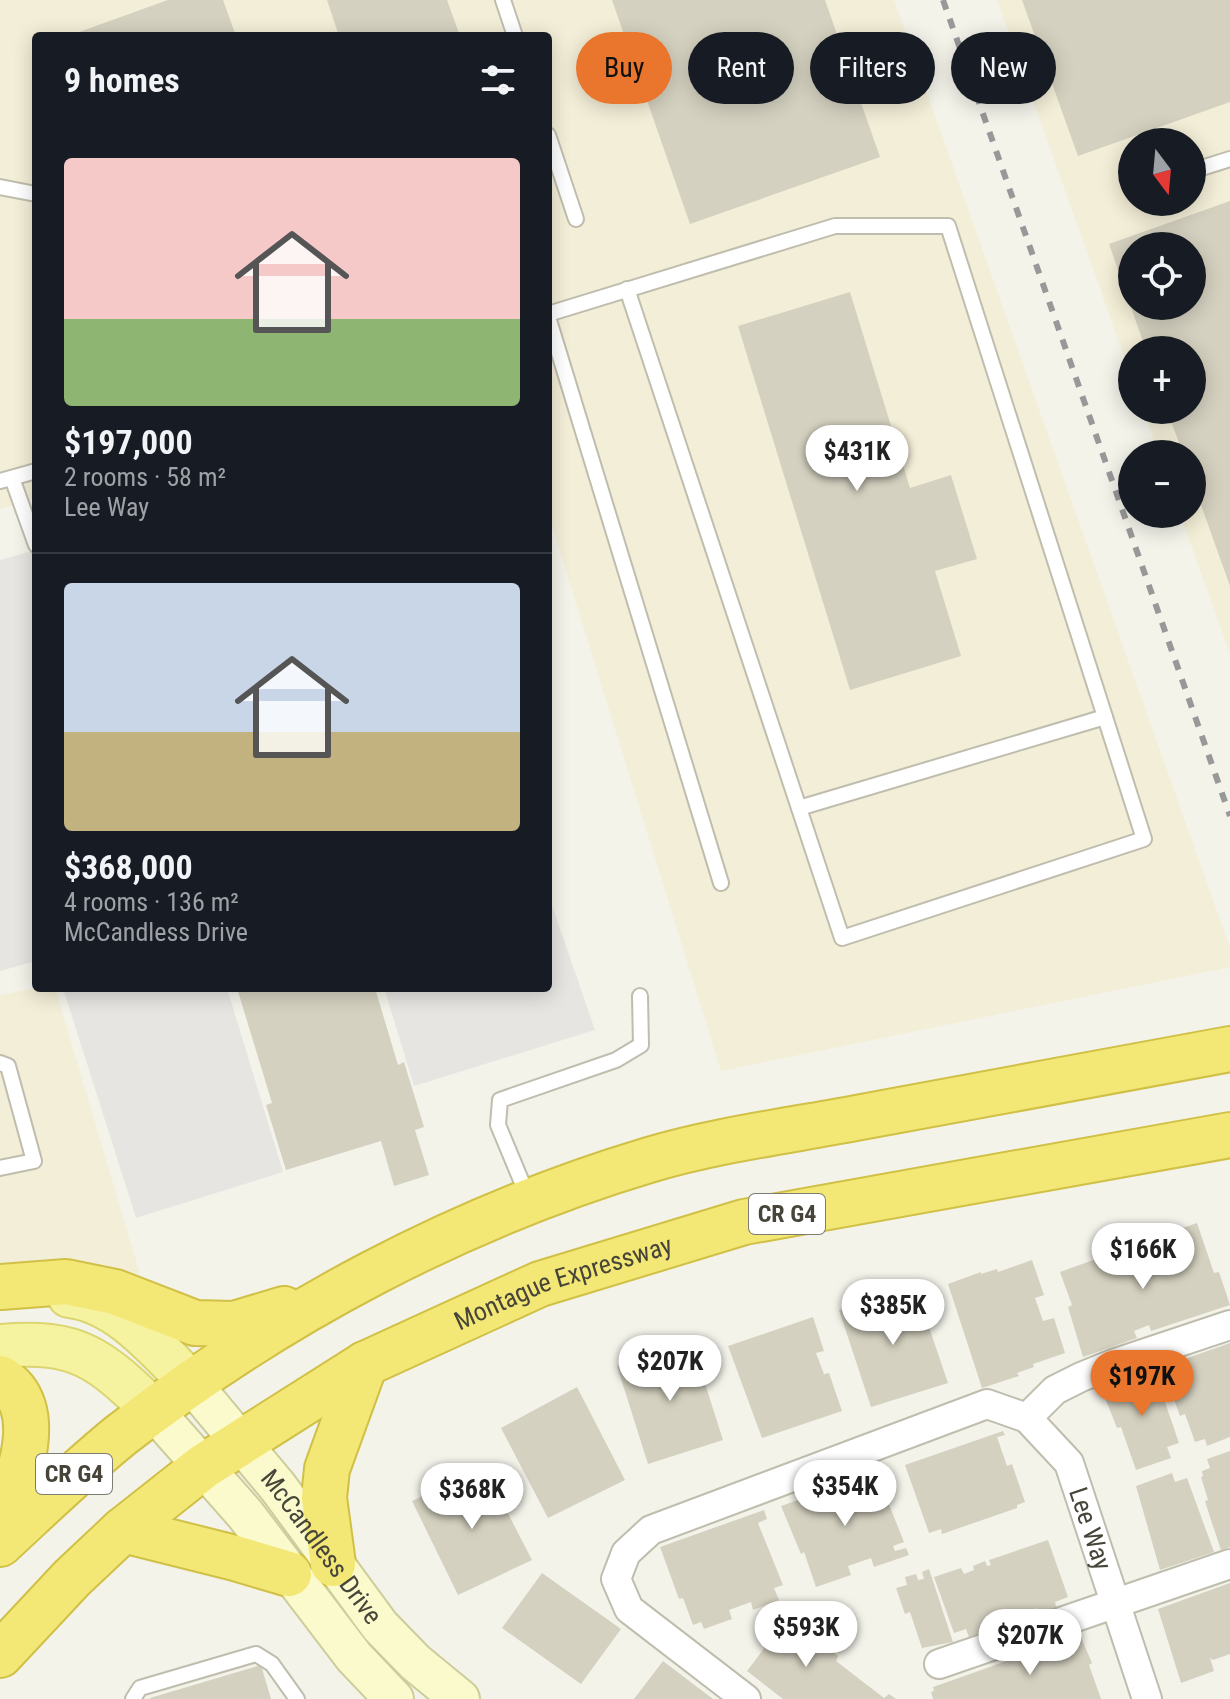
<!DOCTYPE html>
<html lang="en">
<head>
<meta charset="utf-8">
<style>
	:root { --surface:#171b24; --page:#242831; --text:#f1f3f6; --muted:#9ea1a6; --line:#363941; --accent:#e9762c }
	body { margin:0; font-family:"Roboto Condensed",sans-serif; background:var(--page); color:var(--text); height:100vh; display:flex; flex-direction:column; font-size:30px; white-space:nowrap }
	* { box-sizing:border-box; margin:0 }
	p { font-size:26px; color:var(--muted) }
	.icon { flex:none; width:44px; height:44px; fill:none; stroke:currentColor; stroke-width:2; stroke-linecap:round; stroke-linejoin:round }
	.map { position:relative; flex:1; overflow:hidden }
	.side { position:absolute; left:32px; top:32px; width:520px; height:960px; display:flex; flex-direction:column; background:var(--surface); border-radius:8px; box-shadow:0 4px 20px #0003 }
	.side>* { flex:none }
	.banner { position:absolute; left:576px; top:32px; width:534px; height:72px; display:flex; gap:16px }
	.needle { width:52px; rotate:164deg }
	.controls { position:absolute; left:1118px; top:128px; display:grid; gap:16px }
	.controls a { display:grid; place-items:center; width:88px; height:88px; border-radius:50%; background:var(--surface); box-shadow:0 4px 20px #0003; font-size:40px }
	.price { position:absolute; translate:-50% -68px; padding:0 18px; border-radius:28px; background:#fff; color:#222; font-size:26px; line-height:52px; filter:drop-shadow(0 2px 4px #0008) }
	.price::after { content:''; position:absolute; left:50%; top:48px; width:24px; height:18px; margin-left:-12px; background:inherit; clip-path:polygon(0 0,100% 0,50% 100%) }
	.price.current { background:var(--accent); color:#111 }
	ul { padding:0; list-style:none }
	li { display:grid; align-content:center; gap:16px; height:424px; padding:0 32px }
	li+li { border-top:2px solid var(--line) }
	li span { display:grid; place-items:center; height:248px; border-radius:8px; color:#555 }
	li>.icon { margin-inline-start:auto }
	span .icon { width:144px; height:144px; fill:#fffc; stroke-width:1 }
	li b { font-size:34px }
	h2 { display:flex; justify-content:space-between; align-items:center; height:96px; padding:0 32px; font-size:34px }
	.tag { padding:0 28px; border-radius:36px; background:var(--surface); box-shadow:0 4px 20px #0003; font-size:28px; line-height:72px }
	.tag.current { background:var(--accent); color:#111 }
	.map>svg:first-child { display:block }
	.commercial { fill:#f3eed7; fill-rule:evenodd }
	.parking { fill:#e6e5e1 }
	.building { fill:#d4d1c0; fill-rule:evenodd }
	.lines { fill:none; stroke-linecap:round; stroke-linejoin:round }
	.lane-casing { stroke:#bfbdad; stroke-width:18 }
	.street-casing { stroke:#bfbdad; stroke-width:32 }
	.secondary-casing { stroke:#cdcc9b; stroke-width:42 }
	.primary-casing { stroke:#dbd571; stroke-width:46 }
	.highway-casing { stroke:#d1c046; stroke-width:48 }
	.lane { stroke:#fff; stroke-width:14 }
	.street { stroke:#fff; stroke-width:28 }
	.secondary { stroke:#fafacd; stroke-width:38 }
	.primary { stroke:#f6f3a0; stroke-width:42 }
	.highway { stroke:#f3e776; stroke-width:44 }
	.rail { stroke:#989898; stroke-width:6; stroke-dasharray:10 10; stroke-linecap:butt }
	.labels { text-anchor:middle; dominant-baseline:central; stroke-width:6; stroke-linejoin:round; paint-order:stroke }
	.shield { fill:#fff; stroke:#7e7d74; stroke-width:2 }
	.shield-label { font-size:24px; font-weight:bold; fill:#474539 }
	.street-label { font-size:26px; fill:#474539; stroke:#fff }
</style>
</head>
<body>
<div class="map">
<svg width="1230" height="1699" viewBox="0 0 1230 1699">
	<rect width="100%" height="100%" fill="#f4f3ea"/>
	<g class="commercial">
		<path d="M0,0H894L1230,948V967L721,1071L548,513V36H36V498L0,509Z"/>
		<path d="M997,0H1230V654L1180,514H1192V454H1159L1143,410H1192V350H1132V378ZM1132,142H1192V202H1132ZM1132,246H1192V306H1132Z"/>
		<path d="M37,988H55L140,1274L0,1291V995Z"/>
	</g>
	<g class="parking">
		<path d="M36,550V961L0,971V560Z"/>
		<path d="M548,894L595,1030L414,1086L384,988H548Z"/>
		<path d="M63,988H227L283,1172L136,1218Z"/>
	</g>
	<g class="building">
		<path d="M168,0H223L236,36H68Z"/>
		<path d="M327,0H447L460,36H339Z"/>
		<path d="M612,0H825L880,157L690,224Z"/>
		<path d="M1022,0H1230V102L1078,156Z"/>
		<path d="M1230,201V586L1192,480V454H1183L1167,410H1192V350H1146L1109,244ZM1132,246H1192V306H1132Z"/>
		<path d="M850,292L910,488L951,475L977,559L935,571L961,656L850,690L738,326Z"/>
		<path d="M237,988H375L398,1065L404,1062L424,1127L415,1130L429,1175L394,1186L381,1141L286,1170L266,1105L272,1103Z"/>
		<path d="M1197,1223L1214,1273L1219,1272L1230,1305L1151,1331L1149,1325L1134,1331L1137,1338L1083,1357L1068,1307L1072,1305L1060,1272L1096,1259L1099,1267L1163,1244L1160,1236Z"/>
		<path d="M1032,1260L1044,1295L1035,1298L1043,1321L1054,1318L1065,1353L1033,1364L1034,1367L1017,1373L1019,1376L982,1388L948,1284L981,1272V1274L997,1269L998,1272Z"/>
		<path d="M915,1286L948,1383L871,1407L839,1310Z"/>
		<path d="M813,1317L824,1351L816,1353L824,1374L829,1373L842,1411L762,1438L728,1346Z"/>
		<path d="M692,1343L723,1440L648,1464L617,1366Z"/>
		<path d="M1230,1343V1437L1207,1446L1205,1439L1195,1442L1185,1414L1180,1416L1162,1367Z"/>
		<path d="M1154,1370L1179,1443L1167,1447L1171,1458L1136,1470L1121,1427L1117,1428L1101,1388Z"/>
		<path d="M577,1387L625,1480L548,1518L501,1428Z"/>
		<path d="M1003,1431L1005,1435L997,1437L1007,1466L1012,1464L1025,1502L1017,1505V1508L942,1534L941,1529L929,1533L905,1465Z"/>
		<path d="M1230,1451V1547L1221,1550L1210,1517L1205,1501L1208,1500L1201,1477L1203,1476L1202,1471L1210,1468L1207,1459Z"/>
		<path d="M484,1467L532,1560L458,1595L412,1501Z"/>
		<path d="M884,1470L887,1480L880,1482L904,1542L893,1546L895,1551L906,1548L909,1555L874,1567L871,1558L848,1566L851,1575L816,1587L804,1552L801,1554L781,1506Z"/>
		<path d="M1172,1473L1175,1482L1187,1478L1214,1552L1160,1570L1136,1486Z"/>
		<path d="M764,1510L767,1519L758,1523L783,1585L774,1588L779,1600L753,1610L751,1602L729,1610L732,1619L704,1629L701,1622L693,1625L683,1598L679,1599L660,1547Z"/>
		<path d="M1048,1540L1068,1597L1055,1602L1056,1607L1039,1613L1037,1608L1026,1612L1027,1616L969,1637L966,1629L954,1633L934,1577L961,1568L964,1574L974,1570L973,1566L985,1561L987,1566L991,1565L989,1560Z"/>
		<path d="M929,1569L953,1642L922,1648L910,1612L905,1614L896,1588L907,1585L905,1577L916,1574L918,1580L924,1579L922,1572Z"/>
		<path d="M542,1573L621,1629L581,1684L502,1628Z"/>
		<path d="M1230,1583V1654L1213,1660L1210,1658L1214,1671L1181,1683L1158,1609Z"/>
		<path d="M788,1617L811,1635L809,1638L814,1642L818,1639L838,1656L836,1661L884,1698L889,1694L896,1699H783L747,1671Z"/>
		<path d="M1080,1635L1092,1663L1089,1665L1101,1699H933L931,1692L934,1691L933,1687Z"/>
		<path d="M663,1661L713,1699H634Z"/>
		<path d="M261,1665L271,1699H150V1698Z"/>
	</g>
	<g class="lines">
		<g class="lane-casing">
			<g id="lane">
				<path d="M503,0L515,36"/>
				<path d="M548,135L576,219"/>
				<path d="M1192,171L1230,159"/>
				<path d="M0,187L36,194"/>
				<path d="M548,314L835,226H948L1144,839L842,938L627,289"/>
				<path d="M548,317L721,883"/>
				<path d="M12,478L36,545"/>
				<path d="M0,481L36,471"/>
				<path d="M799,808L1105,717"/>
				<path d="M0,1063L8,1066L34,1161L0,1168"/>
				<path d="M528,1197L498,1125L500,1100L616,1060L641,1045L640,996"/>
				<path d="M133,1699L140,1688L256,1654L272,1664L297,1699"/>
			</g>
		</g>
		<g class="street-casing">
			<g id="street">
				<path d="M1027,1418L1055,1390L1081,1377L1113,1364L1230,1325"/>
				<path d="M939,1664L1230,1564"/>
				<path id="s1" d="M746,1699L629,1609L616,1579L626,1553L651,1530L987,1404L1027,1418L1069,1463L1147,1699"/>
			</g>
		</g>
		<g class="secondary-casing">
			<g id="secondary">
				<path id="s2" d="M192,1384L278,1487L380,1626L415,1662L460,1699"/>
				<path d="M154,1411L245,1514L354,1657L394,1699"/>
			</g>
		</g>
		<g class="primary-casing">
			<g id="primary">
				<path d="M69,1296C120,1302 158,1350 192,1384"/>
				<path d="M0,1346C79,1339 100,1359 154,1411"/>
			</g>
		</g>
		<g class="highway-casing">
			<g id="highway">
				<path d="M1,1287L66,1282L115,1292L195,1323L234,1324L284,1309"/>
				<path d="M0,1378C50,1407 16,1485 0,1524"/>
				<path d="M123,1530L235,1558L289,1574"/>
				<path d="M0,1544C40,1507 79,1469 121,1435C278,1313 459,1217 649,1160C716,1140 787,1131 856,1118C980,1095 1105,1073 1230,1049"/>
				<path d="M333,1564L324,1498L327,1469L365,1364"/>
				<path id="s3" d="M0,1655L72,1578L123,1530L204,1466L365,1364L540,1284L744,1222L1230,1135"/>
			</g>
		</g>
		<use href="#lane" class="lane"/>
		<use href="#street" class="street"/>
		<use href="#secondary" class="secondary"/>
		<use href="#primary" class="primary"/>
		<use href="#highway" class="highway"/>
		<path class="rail" d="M943,0L1230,816"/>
	</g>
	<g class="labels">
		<g class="shield">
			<rect x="749" y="1194" width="76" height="40" rx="6"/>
			<rect x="36" y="1454" width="76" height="40" rx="6"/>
		</g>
		<g class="shield-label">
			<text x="787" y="1214">CR G4</text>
			<text x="74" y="1474">CR G4</text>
		</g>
		<g class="street-label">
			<text stroke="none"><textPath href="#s3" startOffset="684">Montague Expressway</textPath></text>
			<text stroke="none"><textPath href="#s1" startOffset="774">Lee Way</textPath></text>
			<text stroke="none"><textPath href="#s2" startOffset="208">McCandless Drive</textPath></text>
		</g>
	</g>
</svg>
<div class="controls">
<a><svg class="needle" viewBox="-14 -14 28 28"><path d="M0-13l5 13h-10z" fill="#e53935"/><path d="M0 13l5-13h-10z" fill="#9ea1a6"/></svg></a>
<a><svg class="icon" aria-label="locate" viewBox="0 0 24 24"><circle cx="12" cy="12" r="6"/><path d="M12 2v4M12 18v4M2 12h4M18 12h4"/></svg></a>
<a>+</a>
<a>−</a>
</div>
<b class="price" style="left:857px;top:493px">$431K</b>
<b class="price" style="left:1143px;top:1291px">$166K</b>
<b class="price" style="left:893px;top:1347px">$385K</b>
<b class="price" style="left:670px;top:1403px">$207K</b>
<b class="price current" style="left:1142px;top:1418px">$197K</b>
<b class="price" style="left:845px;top:1528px">$354K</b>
<b class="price" style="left:472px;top:1531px">$368K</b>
<b class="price" style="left:806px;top:1669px">$593K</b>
<b class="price" style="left:1030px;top:1677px">$207K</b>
<div class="banner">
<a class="tag current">Buy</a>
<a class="tag">Rent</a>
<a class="tag">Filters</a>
<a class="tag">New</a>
</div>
<section class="side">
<h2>9 homes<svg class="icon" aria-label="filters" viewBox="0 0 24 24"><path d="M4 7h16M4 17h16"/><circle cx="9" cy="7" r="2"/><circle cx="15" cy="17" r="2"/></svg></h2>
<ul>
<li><span style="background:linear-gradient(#f6c9c9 65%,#8fb573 0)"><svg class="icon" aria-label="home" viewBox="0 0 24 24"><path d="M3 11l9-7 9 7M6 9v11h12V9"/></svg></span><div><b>$197,000</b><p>2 rooms · 58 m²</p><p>Lee Way</p></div></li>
<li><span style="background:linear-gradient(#c9d6e8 60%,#c2b280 0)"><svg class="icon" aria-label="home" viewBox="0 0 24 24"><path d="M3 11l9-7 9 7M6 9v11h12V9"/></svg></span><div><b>$368,000</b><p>4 rooms · 136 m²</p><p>McCandless Drive</p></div></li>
</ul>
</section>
</div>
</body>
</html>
